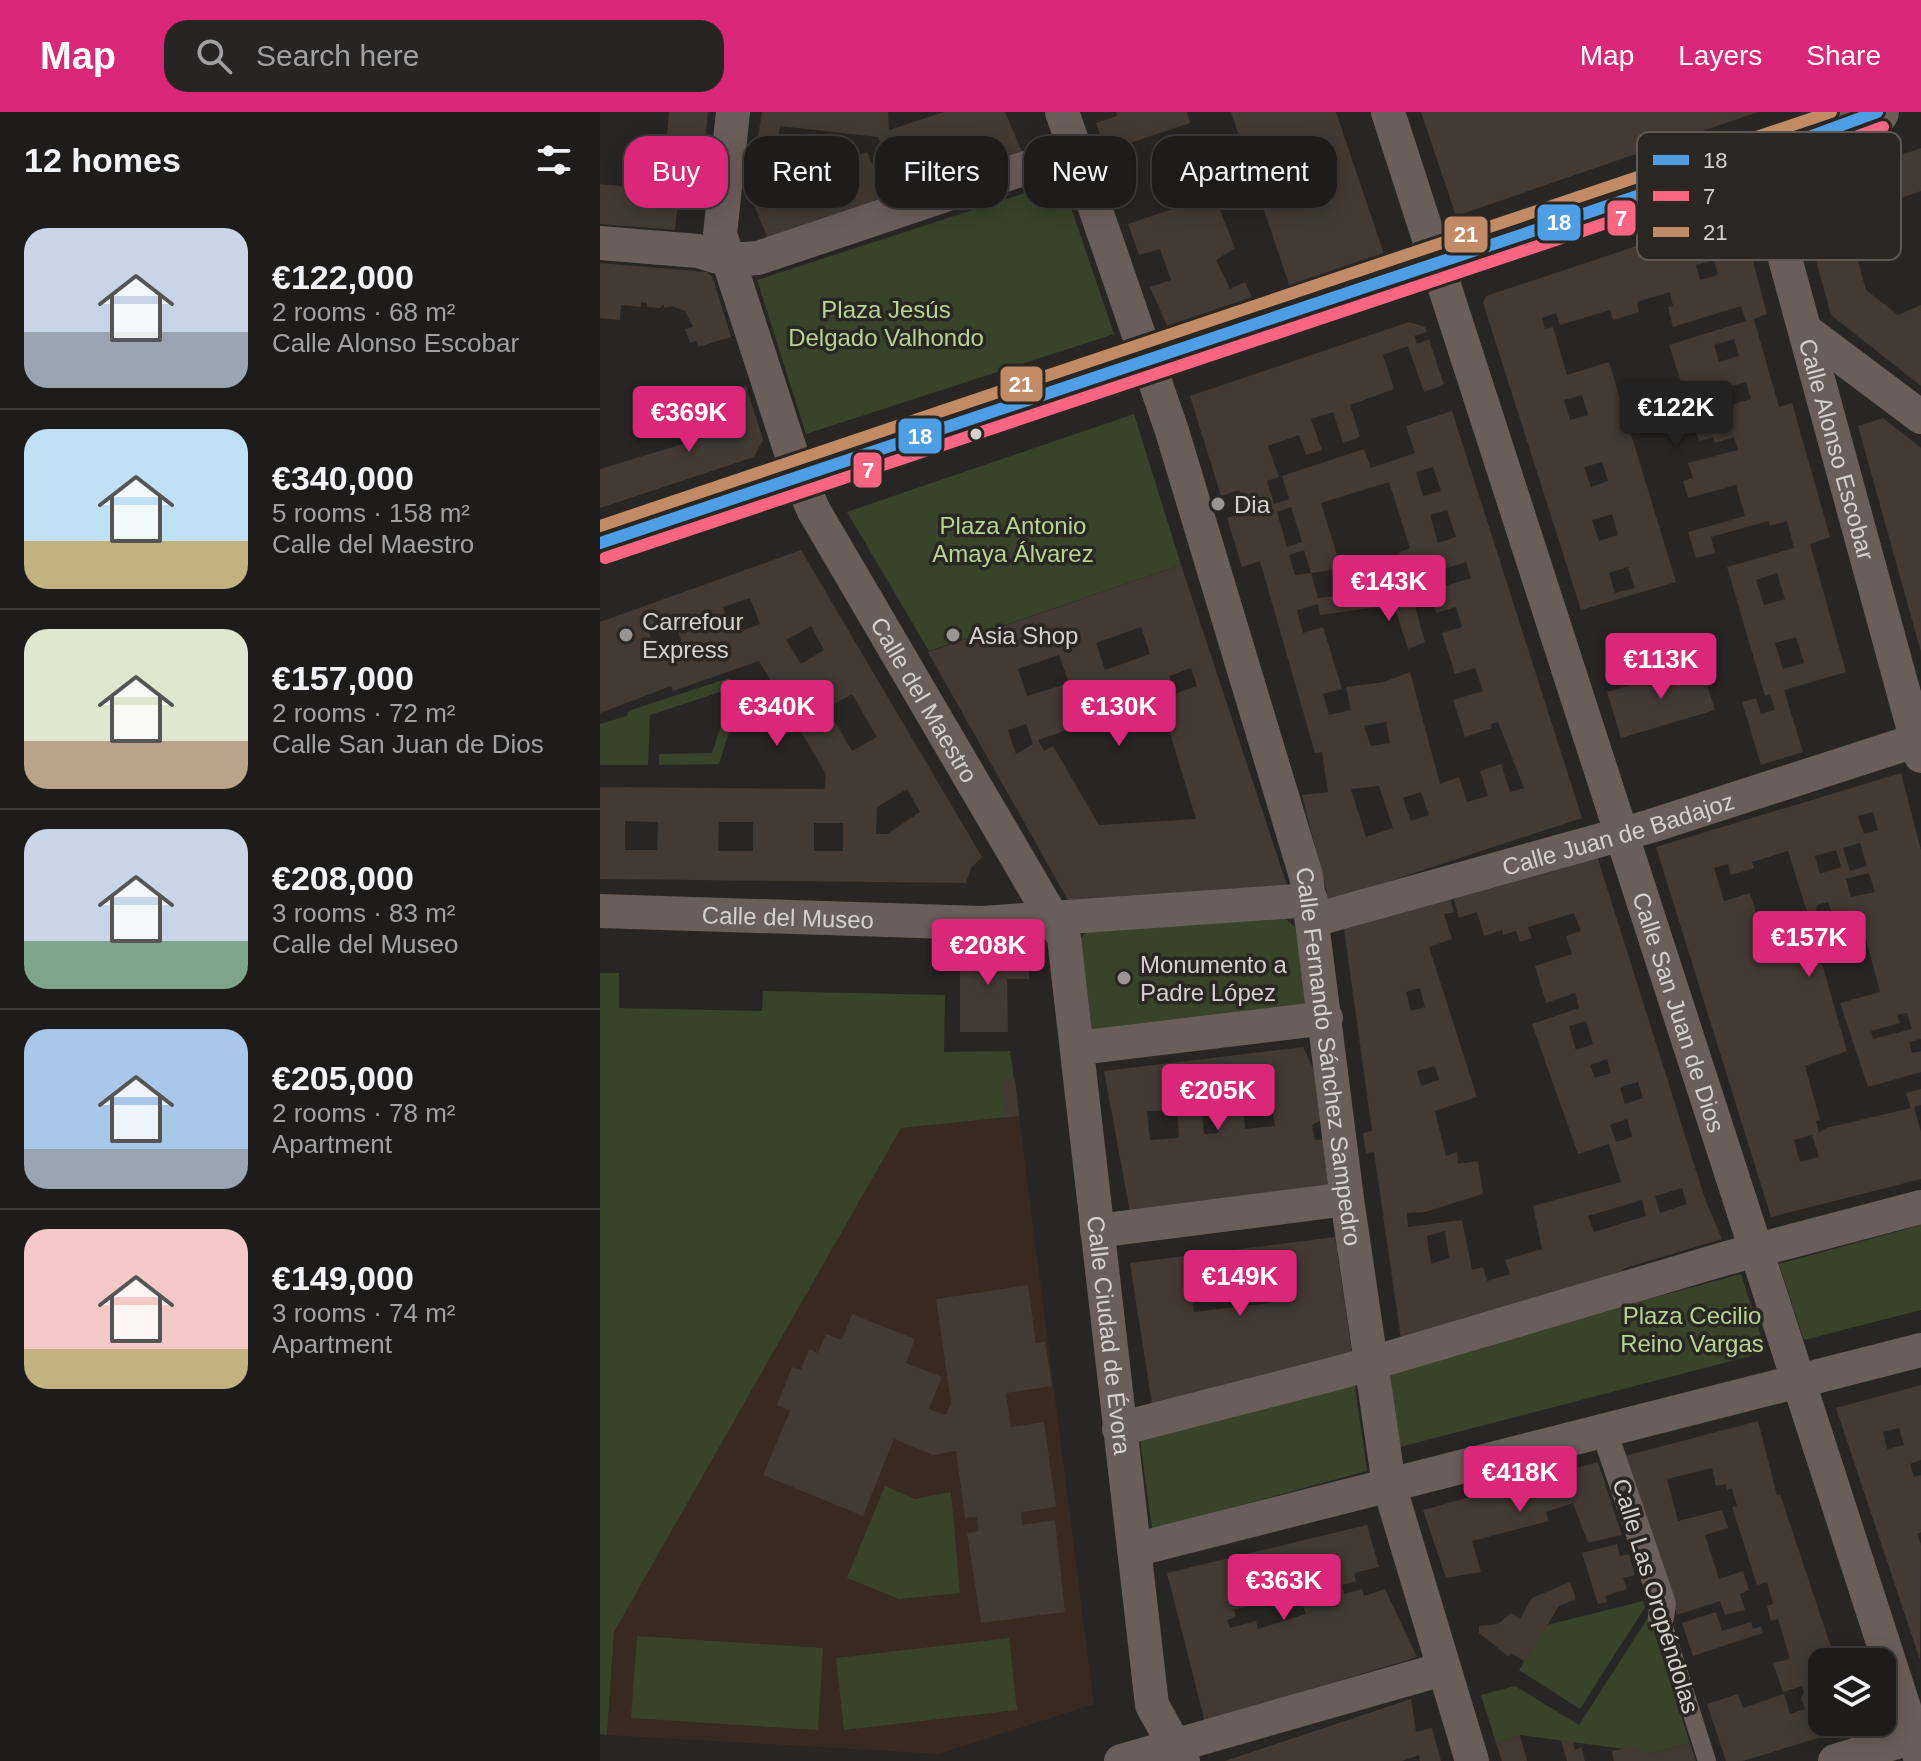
<!DOCTYPE html>
<html lang="en">
<head>
<meta charset="utf-8">
<style>
	:root { --surface:#1e1c1b; --page:#262524; --text:#f1f3f6; --muted:#a1a1a3; --line:#3c3a3a; --accent:#db2777 }
	body { margin:0; font-family:Arial,sans-serif; background:var(--page); color:var(--text); height:100vh; display:flex; flex-direction:column; font-size:30px; white-space:nowrap }
	* { box-sizing:border-box; margin:0 }
	p { font-size:26px; color:var(--muted) }
	.icon { flex:none; width:44px; height:44px; fill:none; stroke:currentColor; stroke-width:2; stroke-linecap:round; stroke-linejoin:round }
	.map { position:relative; flex:1; overflow:hidden }
	.details { display:flex; flex-direction:column; background:var(--surface); width:600px }
	.details>* { flex:none }
	.top-card { position:absolute; left:24px; top:24px; width:760px; height:72px; display:flex; gap:16px }
	.tools { position:absolute; left:1208px; top:1536px; display:grid; gap:16px }
	.tools a { display:grid; place-items:center; width:88px; height:88px; border-radius:16px; background:var(--surface); box-shadow:0 4px 20px #0003,0 0 0 2px var(--line); font-size:40px }
	.price { position:absolute; translate:-50% -68px; padding:0 18px; border-radius:8px; background:var(--accent); color:#fff; font-size:26px; line-height:52px; filter:drop-shadow(0 2px 4px #0008) }
	.price::after { content:''; position:absolute; left:50%; top:48px; width:24px; height:18px; margin-left:-12px; background:inherit; clip-path:polygon(0 0,100% 0,50% 100%) }
	.price.current { background:#222; color:#fff }
	ul { padding:0; list-style:none }
	li { display:flex; align-items:center; gap:24px; height:200px; padding:0 24px }
	li+li { border-top:2px solid var(--line) }
	li span { display:grid; place-items:center; flex:none; width:224px; height:160px; border-radius:24px; color:#555 }
	li>.icon { margin-inline-start:auto }
	span .icon { width:96px; height:96px; fill:#fffc; stroke-width:1 }
	li b { font-size:34px }
	h2 { display:flex; justify-content:space-between; align-items:center; height:96px; padding:0 24px; font-size:34px }
	.pill { padding:0 28px; border-radius:24px; background:var(--surface); box-shadow:0 4px 20px #0003,0 0 0 2px var(--line); font-size:28px; line-height:72px }
	.pill.current { background:var(--accent); color:#fff }
	header { display:flex; align-items:center; gap:48px; box-sizing:border-box; height:112px; padding:0 40px; background:var(--accent); color:#fff }
	header strong { font-size:38px }
	nav { display:flex; gap:44px; margin-inline-start:auto; font-size:28px }
	.search { width:560px; height:72px; background:var(--page); display:flex; align-items:center; gap:20px; box-sizing:border-box; padding:0 28px; border-radius:24px; color:var(--muted); font-size:30px }
	main { display:flex; flex:1; min-height:0 }
	.map>svg:first-child { display:block }
	.education { fill:#382921 }
	.green { fill:#38432a }
	.building { fill:#423a33; fill-rule:evenodd }
	.lines { fill:none; stroke-linecap:round; stroke-linejoin:round }
	.service { stroke:#6a5e5b; stroke-width:18 }
	.pedestrian { stroke:#6a5e5b; stroke-width:26 }
	.minor { stroke:#6a5e5b; stroke-width:34 }
	.tertiary { stroke:#6a5e5b; stroke-width:44 }
	.bus-1-casing { stroke:#2a2622; stroke-width:18 }
	.bus-2-casing { stroke:#2a2622; stroke-width:18 }
	.bus-3-casing { stroke:#2a2622; stroke-width:18 }
	.bus-1 { stroke:#4d9ee5; stroke-width:12 }
	.bus-2 { stroke:#fa6682; stroke-width:12 }
	.bus-3 { stroke:#c18c65; stroke-width:12 }
	.bus-dot { fill:#d4d1ce; stroke:#2a2622; stroke-width:3 }
	.poi-dot { fill:#989592; stroke:#2a2622; stroke-width:3 }
	.labels { text-anchor:middle; dominant-baseline:central; stroke-width:7; stroke-linejoin:round; paint-order:stroke }
	.park-label { font-size:24px; fill:#b6d492; stroke:#2a2622 }
	.street-label { font-size:24px; fill:#d4d1ce; stroke:#2a2622 }
	.poi-label { font-size:24px; fill:#d4d1ce; stroke:#2a2622; text-anchor:start }
	.key { fill:#2a2622; stroke:#5d5956; stroke-width:2 }
	.key-label { font-size:22px; fill:#d4d1ce }
	.line-badge { stroke:#2a2622; stroke-width:3 }
	.badge-label { font-size:22px; text-anchor:middle; font-weight:bold; fill:#fff }
</style>
</head>
<body>
<header>
<strong>Map</strong>
<div class="search"><svg class="icon" aria-label="search" viewBox="0 0 24 24"><circle cx="10" cy="10" r="6"/><path d="M15 15l6 6"/></svg>Search here</div>
<nav><a>Map</a><a>Layers</a><a>Share</a></nav>
</header>
<main>
<section class="details">
<h2>12 homes<svg class="icon" aria-label="filters" viewBox="0 0 24 24"><path d="M4 7h16M4 17h16"/><circle cx="9" cy="7" r="2"/><circle cx="15" cy="17" r="2"/></svg></h2>
<ul>
<li><span style="background:linear-gradient(#c9d6e8 65%,#9aa5b1 0)"><svg class="icon" aria-label="home" viewBox="0 0 24 24"><path d="M3 11l9-7 9 7M6 9v11h12V9"/></svg></span><div><b>€122,000</b><p>2 rooms · 68 m²</p><p>Calle Alonso Escobar</p></div></li>
<li><span style="background:linear-gradient(#bfe0f5 70%,#c2b280 0)"><svg class="icon" aria-label="home" viewBox="0 0 24 24"><path d="M3 11l9-7 9 7M6 9v11h12V9"/></svg></span><div><b>€340,000</b><p>5 rooms · 158 m²</p><p>Calle del Maestro</p></div></li>
<li><span style="background:linear-gradient(#dfe7d0 70%,#b9a48a 0)"><svg class="icon" aria-label="home" viewBox="0 0 24 24"><path d="M3 11l9-7 9 7M6 9v11h12V9"/></svg></span><div><b>€157,000</b><p>2 rooms · 72 m²</p><p>Calle San Juan de Dios</p></div></li>
<li><span style="background:linear-gradient(#c9d6e8 70%,#7fa58c 0)"><svg class="icon" aria-label="home" viewBox="0 0 24 24"><path d="M3 11l9-7 9 7M6 9v11h12V9"/></svg></span><div><b>€208,000</b><p>3 rooms · 83 m²</p><p>Calle del Museo</p></div></li>
<li><span style="background:linear-gradient(#a9c7e8 75%,#9aa5b1 0)"><svg class="icon" aria-label="home" viewBox="0 0 24 24"><path d="M3 11l9-7 9 7M6 9v11h12V9"/></svg></span><div><b>€205,000</b><p>2 rooms · 78 m²</p><p>Apartment</p></div></li>
<li><span style="background:linear-gradient(#f6c9c9 75%,#c2b280 0)"><svg class="icon" aria-label="home" viewBox="0 0 24 24"><path d="M3 11l9-7 9 7M6 9v11h12V9"/></svg></span><div><b>€149,000</b><p>3 rooms · 74 m²</p><p>Apartment</p></div></li>
</ul>
</section>
<div class="map">
<svg width="1321" height="1649" viewBox="0 0 1321 1649">
	<rect width="100%" height="100%" fill="#282624"/>
	<path class="education" d="M419,1004L494,1592L339,1642L7,1623L14,1520L301,1016Z"/>
	<g class="green">
		<path d="M462,69L514,222L206,322L157,168Z"/>
		<path d="M534,302L581,453L329,539L247,400Z"/>
		<path d="M129,566L142,580L134,606L124,601L130,585L123,579L50,603L48,653H0V612L27,604L28,599Z"/>
		<path d="M122,610L131,614L119,652L59,653V642L112,641Z"/>
		<path d="M686,807L695,815L706,893L491,918L479,828L488,818Z"/>
		<path d="M0,861H19V896L162,899L163,879L345,883L344,940L410,939L419,1004L301,1016L14,1520L7,1623L0,1622Z"/>
		<path d="M1321,1113V1198L1204,1228L1179,1152Z"/>
		<path d="M1141,1162L1166,1240L800,1335L784,1259Z"/>
		<path d="M754,1267L767,1359L552,1417L539,1321Z"/>
		<path d="M285,1374L315,1387L351,1380L360,1481L299,1487L247,1466Z"/>
		<path d="M1043,1489L1045,1495L980,1597L919,1558L947,1513Z"/>
		<path d="M1049,1504L1090,1631L1054,1641L920,1623L896,1631L881,1583L915,1574L979,1613Z"/>
		<path d="M37,1524L223,1536L218,1618L31,1606Z"/>
		<path d="M409,1526L417,1598L244,1618L236,1546Z"/>
	</g>
	<g class="building">
		<path d="M69,0H108L100,81L79,80L75,118L0,112V72L62,78Z"/>
		<path d="M162,0H288L289,18L344,0H405L423,42L302,86L278,25L180,14L175,60L164,59L163,75L267,40L292,97L171,135L149,80Z"/>
		<path d="M516,0H587L590,11L506,39L496,11L517,4Z"/>
		<path d="M631,0H736L789,157L694,187Z"/>
		<path d="M821,0H1158L856,104Z"/>
		<path d="M1321,36V79L1246,105L1266,178L1298,203L1321,193V274L1231,203L1197,80Z"/>
		<path d="M614,83L635,136L616,148L630,177L645,170L659,201L572,225L550,175L571,168L560,137L539,143L528,112Z"/>
		<path d="M1138,94L1167,202L1154,207L1179,295L1192,291L1230,425L1210,432L1246,560L1184,578L1203,640L1161,653L1142,590L1156,586L1161,602L1175,598L1170,582L1165,584L1127,455L1194,436L1187,409L1170,414L1168,409L1111,425L1115,441L1096,446L1088,420L1145,404L1136,373L1088,386L1083,369L1093,366L1088,351L1138,338L1134,325L1115,331L1113,325L1099,329L1096,320L1088,322L1078,284L1085,282L1069,233L1146,209L1141,194L1073,215L1068,195L1073,194L1070,180L1037,190L1039,200L1013,208L1010,198L960,213L956,201L942,206L945,217L953,215L967,263L1009,250L1076,470L981,498L883,191L886,184L1046,131ZM1114,148L1118,163L1100,168L1096,153ZM1134,227L1139,244L1119,250L1114,233ZM1146,270L1151,287L1131,293L1126,276ZM982,283L988,303L970,308L964,288ZM1002,350L1008,369L991,375L984,355ZM1012,402L1018,423L999,429L992,408ZM1028,455L1035,476L1015,481L1009,461ZM1177,461L1185,487L1164,493L1156,468ZM1196,525L1204,551L1183,557L1175,531Z"/>
		<path d="M0,151L107,160L113,166L131,225L98,235L96,229L90,231L85,217L93,215L85,199L72,194L64,196V192L60,196L47,195V191L41,190V195L21,193L20,208L0,206Z"/>
		<path d="M809,210L825,215L827,220L814,224L817,232L829,227L844,273L824,280L808,234L783,243L794,277L750,293L760,325L743,331L733,300L711,307L722,338L706,343L699,323L668,334L679,365L667,369L674,392L689,387L682,364L764,337L771,356L815,341L806,314L852,299L982,706L729,789L702,683L728,680L722,640L715,641L660,449L642,455L627,406L646,400L639,378L621,384L590,284ZM833,355L841,379L823,384L816,360ZM789,370L810,436L799,441L807,469L866,450L871,466L829,479L836,501L856,495L862,515L842,521L855,562L875,556L883,579L853,588L865,625L892,616L891,612L898,610L924,676L910,680L901,652L880,659L888,684L867,690L859,665L840,672L810,560L784,570L746,575L751,598L729,603L723,582L742,577L723,515L703,521L697,498L718,492L720,503L794,493L808,537L825,530L808,470L784,472L780,451L741,456L721,391ZM691,395L702,430L687,435L677,400ZM847,398L856,425L838,431L830,403ZM704,438L711,461L732,458L736,484L718,486L711,461L695,463L689,443ZM786,610L790,631L771,634L764,614ZM779,674L793,716L766,725L751,677ZM821,680L829,703L811,709L803,686Z"/>
		<path d="M146,274L163,328L154,345L0,396V357L113,323L112,318L121,308L113,286Z"/>
		<path d="M1283,306L1321,336V540L1258,314Z"/>
		<path d="M201,438L382,745L371,756L366,771L0,767V675L225,677L226,662L159,549L73,579L71,574L0,601V510ZM150,486L160,512L133,522L123,495ZM75,512L85,539L59,548L49,521ZM211,514L224,538L201,552L186,528ZM252,582L277,625L252,639L227,596ZM307,677L320,700L287,722H276L277,695ZM25,709L58,710L57,738H25ZM119,710H153V739H118ZM214,711H243V739H214Z"/>
		<path d="M581,453L690,782L473,797L328,540ZM541,515L550,542L505,558L496,531ZM459,543L469,571L427,584L418,557ZM591,556L597,574L574,582L569,564ZM570,583L574,595L563,598L596,707L499,713L453,634L444,639L438,628ZM426,612L433,632L416,642L408,618Z"/>
		<path d="M1101,553L1115,598L1021,626L1007,580Z"/>
		<path d="M1301,661L1321,738V927L1309,930L1312,941L1321,939V960L1268,975L1240,891L1280,880L1266,827L1223,839L1215,815L1234,809L1228,790L1217,793L1214,805L1209,806L1247,939L1205,954L1220,1008L1216,1009L1219,1021L1226,1016L1311,996L1306,981L1321,977V993L1314,995L1321,1020V1067L1171,1105L1056,735ZM1273,700L1278,718L1264,722L1258,704ZM1260,731L1267,754L1250,759L1243,736ZM1236,738L1241,755L1220,762L1215,744ZM1188,739L1209,806L1162,821L1150,781L1124,789L1114,756L1128,752L1131,763L1154,756L1152,750ZM1269,761L1275,780L1251,785L1246,767ZM1307,901L1312,917L1273,927L1271,919L1300,911L1297,903ZM1212,1023L1219,1045L1200,1050L1194,1028Z"/>
		<path d="M986,739L998,747L1105,1087L1122,1127L1025,1156L1011,1168L801,1227L774,1040L766,1041L763,1021L772,1019L744,817L849,783L854,800L844,802L852,827L829,835L877,985L835,999L846,1044L857,1040L858,1052L878,1049L883,1082L825,1100L807,1101L808,1115L862,1108L872,1158L883,1155L887,1169L910,1162L905,1148L942,1137L933,1094L1021,1070L1009,1032L978,1042L932,912L979,896L975,881L946,891L935,854L972,842L966,824L981,819L974,801L928,815L932,826L920,830L916,819L903,823L902,818L884,824L877,800L859,806L852,782ZM820,876L825,895L811,899L806,880ZM986,909L993,932L976,938L969,914ZM1007,947L1011,961L995,966L990,953ZM835,954L839,968L821,974L817,959ZM1038,970L1043,986L1025,992L1020,975ZM1027,1007L1032,1025L1016,1030L1010,1013ZM1082,1076L1087,1092L1060,1101L1055,1084ZM1042,1088L1046,1104L994,1120L988,1104ZM845,1119L849,1146L831,1152L827,1124Z"/>
		<path d="M407,835L412,841L428,839L429,862V867H407L408,920H360V837Z"/>
		<path d="M703,935L714,958L722,1008L712,1013L715,1028L724,1027L730,1080L531,1106L504,959ZM670,985L675,1014L645,1017L642,990ZM601,993H616L619,1021L604,1022ZM577,998L579,1026L550,1028L547,999Z"/>
		<path d="M415,967L419,1004L405,1006L401,969Z"/>
		<path d="M735,1125L753,1249L553,1299L530,1151ZM654,1153L655,1164L668,1167L671,1191L594,1200L590,1170L597,1169L596,1160Z"/>
		<path d="M428,1173L436,1231L445,1230L452,1274L406,1281L411,1315L444,1310L456,1395L421,1400L422,1413L455,1408L465,1500L381,1511L367,1421L379,1419L377,1405L365,1406L356,1339L333,1343L294,1327L263,1404L163,1363L190,1299L177,1293L192,1255L201,1258L209,1237L218,1241L226,1222L242,1228L252,1202L315,1227L306,1251L342,1265L329,1297L346,1303L351,1291L336,1187Z"/>
		<path d="M1321,1273V1348L1310,1352L1314,1365L1321,1363V1420L1317,1422L1321,1433L1320,1548L1236,1296ZM1299,1316L1304,1333L1287,1337L1283,1320Z"/>
		<path d="M1158,1309L1177,1383L1180,1382L1236,1550H1222V1610H1256L1257,1614L1143,1649H1126L1107,1592L1138,1582L1143,1596L1184,1582L1190,1602L1205,1597L1201,1586L1204,1581L1202,1574L1183,1580L1173,1551L1190,1547L1178,1507L1171,1509L1167,1494L1173,1492L1167,1470L1157,1473L1132,1395L1137,1394L1132,1376L1127,1378L1126,1372L1116,1374L1112,1356L1067,1367L1078,1409L1122,1398L1128,1416L1105,1423L1119,1467L1143,1459L1149,1478L1140,1482L1145,1498L1125,1503L1120,1489L1077,1503L1025,1344Z"/>
		<path d="M998,1350L1022,1423L988,1431L973,1391L946,1400L949,1409L872,1429L881,1460L846,1466L823,1398Z"/>
		<path d="M767,1413L779,1455L754,1461L756,1469L742,1473L744,1482L762,1477L764,1484L785,1477L817,1545L605,1610L567,1461ZM695,1476L697,1483L710,1480L713,1492L703,1494L706,1502L658,1517L656,1509L630,1516L627,1508L636,1505L634,1498L650,1494L648,1486Z"/>
		<path d="M1017,1432L1020,1444L1029,1442L1035,1463L1023,1466L1027,1477L1005,1484L1007,1490L998,1492L982,1441Z"/>
		<path d="M970,1470L976,1487L959,1494L925,1550L911,1541L909,1545L879,1521V1514L898,1512L911,1501L920,1507L932,1486Z"/>
		<path d="M1116,1500L1122,1519L1151,1510L1153,1517L1161,1514L1163,1521L1093,1544L1082,1511Z"/>
		<path d="M811,1587L816,1620L832,1616L841,1649H820L819,1643L802,1649H625Z"/>
		<path d="M920,1623L927,1649H902L896,1631Z"/>
		<path d="M961,1628L973,1630L975,1638L981,1635L985,1649H967Z"/>
		<path d="M1090,1631L1096,1649H1014L1012,1639L1030,1635L1054,1641Z"/>
	</g>
	<g class="lines">
		<path class="service" d="M1061,1505L1107,1649"/>
		<path class="pedestrian" d="M1004,1319L1063,1492L1061,1505"/>
		<g class="minor">
			<path id="s1" d="M133,0L120,122L199,365L214,399L464,826L552,1593L583,1649"/>
			<path id="s2" d="M462,0L572,319L706,764L747,1087L789,1373L872,1649"/>
			<path id="s3" d="M788,0L1321,1648"/>
			<path id="s4" d="M1157,44L1321,644"/>
			<path d="M0,131L98,139L128,148L158,146L476,39"/>
			<path d="M1205,218L1321,305"/>
			<path id="s5" d="M0,799L382,811L711,788"/>
			<path id="s6" d="M714,808L1051,714L1321,627"/>
			<path d="M478,936L726,906"/>
			<path d="M497,1119L747,1087"/>
			<path d="M519,1317L745,1259L1127,1146L1321,1095"/>
			<path d="M534,1438L1321,1238"/>
			<path d="M521,1649L843,1557"/>
			<path d="M1235,1649L1313,1625"/>
		</g>
		<path class="tertiary" d="M0,431L1157,44L1277,0"/>
		<g class="bus-1-casing">
			<path id="bus-1" d="M0,431L1157,44L1277,0"/>
		</g>
		<g class="bus-2-casing">
			<path id="bus-2" d="M5,446L1162,59L1283,15"/>
		</g>
		<g class="bus-3-casing">
			<path id="bus-3" d="M0,414L1231,0"/>
		</g>
		<use href="#bus-1" class="bus-1"/>
		<use href="#bus-2" class="bus-2"/>
		<use href="#bus-3" class="bus-3"/>
	</g>
	<circle class="bus-dot" cx="376" cy="322" r="7"/>
	<g class="poi-dot">
		<circle cx="618" cy="392" r="8"/>
		<circle cx="26" cy="523" r="8"/>
		<circle cx="353" cy="523" r="8"/>
		<circle cx="524" cy="866" r="8"/>
	</g>
	<g class="labels">
		<g class="park-label">
			<text x="286" y="197">Plaza Jesús<tspan x="286" dy="28">Delgado Valhondo</tspan></text>
			<text x="413" y="413">Plaza Antonio<tspan x="413" dy="28">Amaya Álvarez</tspan></text>
			<text x="1092" y="1203">Plaza Cecilio<tspan x="1092" dy="28">Reino Vargas</tspan></text>
		</g>
		<g class="street-label">
			<text stroke="none"><textPath href="#s4" startOffset="304">Calle Alonso Escobar</textPath></text>
			<text stroke="none"><textPath href="#s1" startOffset="634">Calle del Maestro</textPath></text>
			<text stroke="none"><textPath href="#s6" startOffset="316">Calle Juan de Badajoz</textPath></text>
			<text stroke="none"><textPath href="#s5" startOffset="188">Calle del Museo</textPath></text>
			<text stroke="none"><textPath href="#s3" startOffset="946">Calle San Juan de Dios</textPath></text>
			<text stroke="none"><textPath href="#s2" startOffset="984">Calle Fernando Sánchez Sampedro</textPath></text>
			<text stroke="none"><textPath href="#s1" startOffset="1310">Calle Ciudad de Évora</textPath></text>
			<text transform="translate(1056 1484) rotate(73)">Calle Las Oropéndolas</text>
		</g>
		<g class="poi-label">
			<text x="634" y="392">Dia</text>
			<text x="42" y="509">Carrefour<tspan x="42" dy="28">Express</tspan></text>
			<text x="369" y="523">Asia Shop</text>
			<text x="540" y="852">Monumento a<tspan x="540" dy="28">Padre López</tspan></text>
		</g>
	</g>
	<rect x="1037" y="20" width="264" height="128" rx="12" class="key"/>
	<rect x="1053" y="43" width="36" height="10" fill="#4d9ee5"/>
	<rect x="1053" y="79" width="36" height="10" fill="#fa6682"/>
	<rect x="1053" y="115" width="36" height="10" fill="#c18c65"/>
	<g class="key-label">
		<text x="1103" y="56">18</text>
		<text x="1103" y="92">7</text>
		<text x="1103" y="128">21</text>
	</g>
	<g class="line-badge">
		<rect x="1006" y="87" width="31" height="38" rx="8" fill="#fa6682"/>
		<rect x="936" y="91" width="46" height="39" rx="8" fill="#4d9ee5"/>
		<rect x="843" y="103" width="46" height="39" rx="8" fill="#c18c65"/>
		<rect x="399" y="253" width="45" height="38" rx="8" fill="#c18c65"/>
		<rect x="297" y="305" width="46" height="38" rx="8" fill="#4d9ee5"/>
		<rect x="252" y="339" width="31" height="38" rx="8" fill="#fa6682"/>
	</g>
	<g class="badge-label">
		<text x="1021" y="114">7</text>
		<text x="959" y="118">18</text>
		<text x="866" y="130">21</text>
		<text x="421" y="280">21</text>
		<text x="320" y="332">18</text>
		<text x="268" y="366">7</text>
	</g>
</svg>
<div class="tools">
<a><svg class="icon" aria-label="layers" viewBox="0 0 24 24"><path d="M12 4l9 5-9 5-9-5zM3 14l9 5 9-5"/></svg></a>
</div>
<b class="price current" style="left:1076px;top:337px">€122K</b>
<b class="price" style="left:89px;top:342px">€369K</b>
<b class="price" style="left:789px;top:511px">€143K</b>
<b class="price" style="left:1061px;top:589px">€113K</b>
<b class="price" style="left:177px;top:636px">€340K</b>
<b class="price" style="left:519px;top:636px">€130K</b>
<b class="price" style="left:1209px;top:867px">€157K</b>
<b class="price" style="left:388px;top:875px">€208K</b>
<b class="price" style="left:618px;top:1020px">€205K</b>
<b class="price" style="left:640px;top:1206px">€149K</b>
<b class="price" style="left:920px;top:1402px">€418K</b>
<b class="price" style="left:684px;top:1510px">€363K</b>
<div class="top-card">
<a class="pill current">Buy</a>
<a class="pill">Rent</a>
<a class="pill">Filters</a>
<a class="pill">New</a>
<a class="pill">Apartment</a>
</div>
</div>
</main>
</body>
</html>
